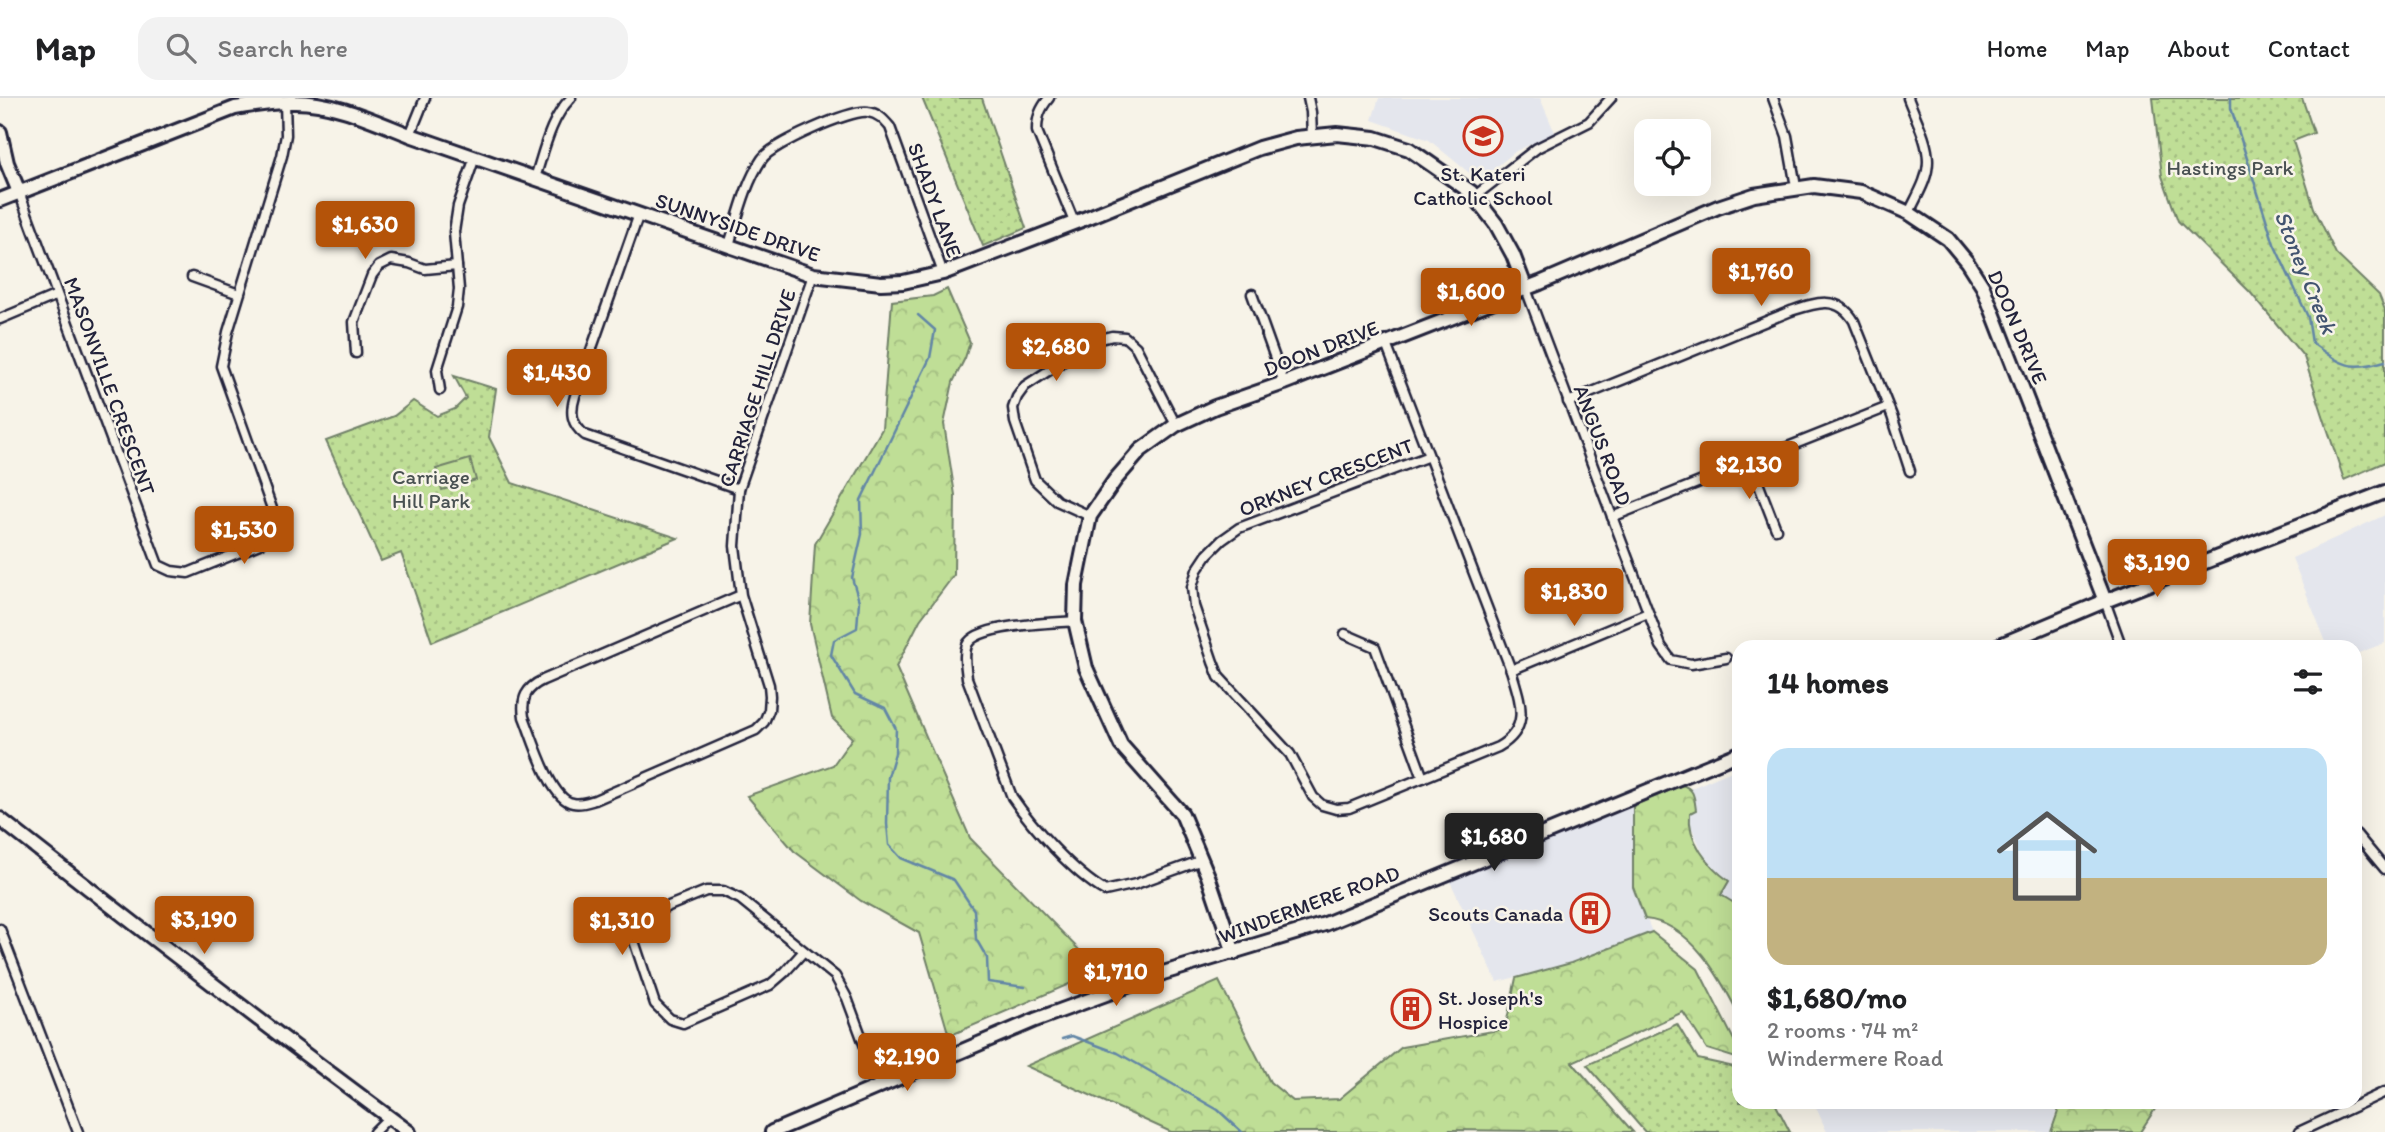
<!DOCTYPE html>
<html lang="en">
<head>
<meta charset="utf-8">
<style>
	:root { --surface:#fff; --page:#f2f2f2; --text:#202124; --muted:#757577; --line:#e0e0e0; --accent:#b45309 }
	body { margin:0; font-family:Itim,sans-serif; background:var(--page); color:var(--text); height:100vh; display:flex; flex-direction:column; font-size:26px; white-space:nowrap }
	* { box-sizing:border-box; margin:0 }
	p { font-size:23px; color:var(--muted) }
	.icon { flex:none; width:38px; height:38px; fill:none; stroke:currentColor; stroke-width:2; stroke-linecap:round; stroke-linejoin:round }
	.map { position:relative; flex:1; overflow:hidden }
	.sheet { position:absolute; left:1732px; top:542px; width:630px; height:469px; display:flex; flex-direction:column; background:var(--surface); border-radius:21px; box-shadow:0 7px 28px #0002 }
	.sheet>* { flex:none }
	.controls { position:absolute; left:1634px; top:21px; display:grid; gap:14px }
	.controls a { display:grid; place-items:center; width:77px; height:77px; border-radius:14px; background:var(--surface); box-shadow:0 7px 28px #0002; font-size:35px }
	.price { position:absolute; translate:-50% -60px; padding:0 16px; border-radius:7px; background:var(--accent); color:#fff; font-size:23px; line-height:46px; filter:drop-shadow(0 2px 4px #0008) }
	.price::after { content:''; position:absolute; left:50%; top:42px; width:21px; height:16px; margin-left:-10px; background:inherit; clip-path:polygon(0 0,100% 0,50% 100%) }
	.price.active { background:#222; color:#fff }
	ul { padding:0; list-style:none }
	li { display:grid; align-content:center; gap:14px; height:371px; padding:0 35px }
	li+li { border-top:2px solid var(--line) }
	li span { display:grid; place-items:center; height:217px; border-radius:21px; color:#555 }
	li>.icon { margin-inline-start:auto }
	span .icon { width:126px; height:126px; fill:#fffc; stroke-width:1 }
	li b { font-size:30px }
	h2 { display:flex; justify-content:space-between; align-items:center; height:84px; padding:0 35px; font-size:30px }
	header { display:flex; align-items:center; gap:42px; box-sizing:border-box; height:98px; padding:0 35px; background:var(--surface); border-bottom:2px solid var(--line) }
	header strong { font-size:33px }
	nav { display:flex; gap:38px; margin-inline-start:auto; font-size:24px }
	.search { width:490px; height:63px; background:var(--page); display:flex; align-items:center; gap:18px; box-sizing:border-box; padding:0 24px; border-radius:21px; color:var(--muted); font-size:26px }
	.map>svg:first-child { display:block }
	.built { fill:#e4e6ed }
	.green { fill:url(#green-dots); stroke:#708068; stroke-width:2 }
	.forest { fill:url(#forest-crowns); stroke:#708068; stroke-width:2 }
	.pitch { fill:#bfde96; stroke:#708068; stroke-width:2 }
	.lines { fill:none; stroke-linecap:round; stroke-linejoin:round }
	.stream { stroke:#6286a6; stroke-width:2.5 }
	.street-casing { stroke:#22223b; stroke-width:13 }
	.secondary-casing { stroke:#22223b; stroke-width:18 }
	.street { stroke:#f7f3e8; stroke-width:8 }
	.secondary { stroke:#f7f3e8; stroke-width:12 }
	.labels { text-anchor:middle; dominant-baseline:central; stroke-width:5; stroke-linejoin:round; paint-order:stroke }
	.park-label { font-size:21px; fill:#495152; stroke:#f7f3e8 }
	.poi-label { font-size:21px; fill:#22223b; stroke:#f7f3e8 }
	.street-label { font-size:21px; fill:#22223b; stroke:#f7f3e8 }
	.water-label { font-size:23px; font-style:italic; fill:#425470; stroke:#f7f3e8 }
</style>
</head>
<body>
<header>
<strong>Map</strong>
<div class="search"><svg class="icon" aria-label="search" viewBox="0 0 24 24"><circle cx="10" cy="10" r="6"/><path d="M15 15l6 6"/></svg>Search here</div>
<nav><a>Home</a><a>Map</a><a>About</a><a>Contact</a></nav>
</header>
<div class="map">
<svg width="2385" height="1034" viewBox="0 0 2385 1034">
	<defs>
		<pattern id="green-dots" width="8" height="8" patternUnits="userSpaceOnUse" patternTransform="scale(1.75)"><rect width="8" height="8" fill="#bfde96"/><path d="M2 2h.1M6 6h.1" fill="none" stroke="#a4be82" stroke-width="1.8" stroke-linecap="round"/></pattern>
		<pattern id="forest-crowns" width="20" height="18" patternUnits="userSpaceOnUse" patternTransform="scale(1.75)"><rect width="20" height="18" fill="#bfde96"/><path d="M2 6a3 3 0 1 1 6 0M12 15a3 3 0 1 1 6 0" fill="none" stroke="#a4be82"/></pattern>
	</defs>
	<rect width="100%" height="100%" fill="#f7f3e8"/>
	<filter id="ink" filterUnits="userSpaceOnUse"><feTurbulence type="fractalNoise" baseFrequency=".0143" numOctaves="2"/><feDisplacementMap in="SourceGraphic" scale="14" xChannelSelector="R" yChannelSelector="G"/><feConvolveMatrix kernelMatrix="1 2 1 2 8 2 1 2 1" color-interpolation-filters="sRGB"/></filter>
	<g filter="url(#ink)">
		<g class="built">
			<path d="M1379,0H1540L1555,35L1516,53L1479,83L1429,42L1372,22Z"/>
			<path d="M2385,417V545L2356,556V550L2328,549L2292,460Z"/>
			<path d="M1739,670V837L1677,696Z"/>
			<path d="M1633,708V789L1652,834L1571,865L1497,884L1450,783Z"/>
			<path d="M1814,1005H2059L2050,1034H1827Z"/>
		</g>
		<g class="green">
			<path d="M922,0H982L1026,130L983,148Z"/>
			<path d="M2153,0H2302L2314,35L2293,43L2314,110L2336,156L2379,197L2385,212V364L2344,382L2304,259L2250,194L2178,123L2162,78Z"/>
			<path d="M454,278L496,291L489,339L512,385L678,440L432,544L401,455L381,463L326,343L394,318L413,303L437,318L455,311L466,300Z"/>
			<path d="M1677,926L1698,961L1739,970L1740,1004L1775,1005L1790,1034H1645L1587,967Z"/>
		</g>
		<g class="forest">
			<path d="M947,191L970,244L965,260L953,284L944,326L955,397L954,477L920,522L896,569L970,740L1092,865L1090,877L949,938L919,835L861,803L794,753L747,698L833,667L852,640L832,620L810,526L815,446L882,331L892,203L933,198Z"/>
			<path d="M1682,687C1695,691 1694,700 1696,712L1690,715C1687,742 1708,768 1729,783L1721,797L1739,808L1736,814L1740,815L1739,917C1721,881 1691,825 1645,821L1633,789V708Z"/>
			<path d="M1652,834L1698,871L1739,952V961L1707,951L1683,914L1572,964L1633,1034L1449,1032L1446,1034H1171L1026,968L1219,883L1270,984L1293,1003L1339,1001L1402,949L1505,931L1516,880L1571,865Z"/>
			<path d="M2061,1005H2159L2140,1034H2051Z"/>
		</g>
		<path class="pitch" d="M470,361L476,382L442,392L436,371Z"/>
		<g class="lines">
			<g class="stream">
				<path d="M2231,0V10L2274,146L2308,219L2312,245C2341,266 2348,274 2385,263"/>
				<path d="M918,217L935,232L930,260L861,402L862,436L852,480L859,503L857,530L834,542L831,557L855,596L885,610L896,631L895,655L888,679L887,726L889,747L901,760L954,782L974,812L976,841L987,860L988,884L1025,889"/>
				<path d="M1062,941L1072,938L1118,955L1218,1012L1242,1034"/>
			</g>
			<g class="street-casing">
				<g id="street">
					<path d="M1049,0C1040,11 1037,19 1037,33L1074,124"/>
					<path d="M1308,0L1311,14L1312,38"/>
					<path d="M1773,0L1787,38L1796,89"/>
					<path d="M1908,0C1915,19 1928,43 1928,63C1928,82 1916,99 1909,115"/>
					<path d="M410,37L425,0"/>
					<path d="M535,80C544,53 550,21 571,0"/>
					<path d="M19,94L158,467L171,473L188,475L262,445L272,434L275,419L221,268L228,234L282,58L286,37L285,4"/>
					<path d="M1475,98L1537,50L1589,24L1611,0"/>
					<path d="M639,116L575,298C570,314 571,326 585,337L739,391"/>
					<path d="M729,147C738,119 745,86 762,61C772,46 851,11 868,14C878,15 884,22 890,29L943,175"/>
					<path d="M192,179L239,196"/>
					<path d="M1526,191L1661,548L1671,562L1691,566L1726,560"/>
					<path d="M1252,196L1284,285"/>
					<path d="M0,221L57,197"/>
					<path d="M1386,246L1511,572C1520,603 1532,630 1498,649L1349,710L1336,711L1322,707L1313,699L1290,656L1219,579L1213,564L1194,508L1192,489L1197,472L1207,457L1222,442L1239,430L1429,358"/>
					<path d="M356,255L354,224L372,177L379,168L391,162L409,165L425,171L457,168"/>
					<path d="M440,292L437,272L457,209L459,191L454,134L458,108L475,59"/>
					<path d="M1568,304L1791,213C1815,205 1838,196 1854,223L1892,318L1910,373"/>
					<path d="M1750,364L1776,431"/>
					<path d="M1090,418L1057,403L1035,382L1015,324L1013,310L1017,299L1025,288L1096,242L1112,238L1125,239L1136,249L1176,327"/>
					<path d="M1612,419L1888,309"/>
					<path d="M741,497L543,582C526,590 521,600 524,619C532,638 550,702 573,705C580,707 588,704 595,702L756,632L764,624L769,612L770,598L769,587L741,497L735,448L739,391L813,177"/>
					<path d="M2105,503L2122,550"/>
					<path d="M1075,523C1053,525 976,526 967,547C963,557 966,569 967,580L1012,699C1033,730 1074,775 1105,793L1136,786L1202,762"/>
					<path d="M1345,536L1375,549L1423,680"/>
					<path d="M1511,572L1648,515"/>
					<path d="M2356,736L2385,771"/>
					<path d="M0,831L78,1034"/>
					<path d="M804,853L785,874L770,887L683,925L670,921L655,906L632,837L637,823L644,818L706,793H723L740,801L835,878L847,900L880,989"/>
					<path d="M374,1034L389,1019"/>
					<path d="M2299,1034L2385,994"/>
				</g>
			</g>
			<g class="secondary-casing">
				<g id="secondary">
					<path d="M0,34L7,65L19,94"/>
					<path d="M0,102L235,10C255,7 275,3 295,4C334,4 374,23 410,37L813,177L881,185L903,184L943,175L1084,121L1259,50L1296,40L1337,36L1375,40L1409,51L1471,94L1496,126L1513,157L1526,191"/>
					<path d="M1993,550L2105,503L2385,394"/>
					<path d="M0,721C135,827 271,932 409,1034"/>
					<path d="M1234,855L1208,778L1182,716L1121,647L1086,570L1075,523L1076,487L1090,418L1115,382L1141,352L1176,327L1215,309L1284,285L1540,185L1718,109L1754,97L1814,88L1861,94L1884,104L1909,115L1948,141L1967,164L1983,189L2105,503"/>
					<path d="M772,1034L1035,922L1163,875L1325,826L1740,655"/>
				</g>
			</g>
			<use href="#street" class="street"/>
			<use href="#secondary" class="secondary"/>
		</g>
	</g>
	<defs>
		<g id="school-ring" transform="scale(2.0125)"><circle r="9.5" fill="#f7f3e8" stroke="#c8321e" stroke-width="1.5"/><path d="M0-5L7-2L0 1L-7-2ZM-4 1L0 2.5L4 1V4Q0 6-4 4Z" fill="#c8321e"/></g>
		<g id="building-ring" transform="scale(2.0125)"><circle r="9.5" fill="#f7f3e8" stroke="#c8321e" stroke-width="1.5"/><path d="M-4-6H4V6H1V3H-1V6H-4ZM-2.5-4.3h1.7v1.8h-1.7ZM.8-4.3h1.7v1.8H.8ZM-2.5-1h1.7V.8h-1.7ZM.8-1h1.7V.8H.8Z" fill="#c8321e"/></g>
	</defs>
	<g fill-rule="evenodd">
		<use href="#school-ring" x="1483" y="38"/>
		<use href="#building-ring" x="1590" y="815"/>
		<use href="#building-ring" x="1411" y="911"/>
	</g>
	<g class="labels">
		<g class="park-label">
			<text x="2230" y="69">Hastings Park</text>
			<text x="431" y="378">Carriage<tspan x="431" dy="24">Hill Park</tspan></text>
		</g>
		<g class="poi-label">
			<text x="1483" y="75">St. Kateri<tspan x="1483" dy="24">Catholic School</tspan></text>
			<text x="1563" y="815" text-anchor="end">Scouts Canada</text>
			<text x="1438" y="899" text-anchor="start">St. Joseph's<tspan x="1438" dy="24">Hospice</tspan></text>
		</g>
		<g class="street-label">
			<text transform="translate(935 102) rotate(70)">SHADY LANE</text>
			<text transform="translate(738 129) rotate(19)">SUNNYSIDE DRIVE</text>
			<text transform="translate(2018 229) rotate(67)">DOON DRIVE</text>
			<text transform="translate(1321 250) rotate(-21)">DOON DRIVE</text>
			<text transform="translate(110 288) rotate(70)">MASONVILLE CRESCENT</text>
			<text transform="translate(757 290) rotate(-72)">CARRIAGE HILL DRIVE</text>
			<text transform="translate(1603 347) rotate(69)">ANGUS ROAD</text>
			<text transform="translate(1326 379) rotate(-21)">ORKNEY CRESCENT</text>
			<text transform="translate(1309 806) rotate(-20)">WINDERMERE ROAD</text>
		</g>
		<g class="water-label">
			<text transform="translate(2306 174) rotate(68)">Stoney Creek</text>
		</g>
	</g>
</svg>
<div class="controls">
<a><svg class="icon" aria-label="locate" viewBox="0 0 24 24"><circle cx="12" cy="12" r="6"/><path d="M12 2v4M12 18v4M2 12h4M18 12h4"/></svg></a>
</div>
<b class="price" style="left:365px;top:163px">$1,630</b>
<b class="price" style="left:1761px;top:210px">$1,760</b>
<b class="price" style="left:1471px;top:230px">$1,600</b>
<b class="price" style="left:1056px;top:285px">$2,680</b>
<b class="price" style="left:557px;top:311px">$1,430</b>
<b class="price" style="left:1749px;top:403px">$2,130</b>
<b class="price" style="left:244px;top:468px">$1,530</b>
<b class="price" style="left:2157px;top:501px">$3,190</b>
<b class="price" style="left:1574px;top:530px">$1,830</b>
<b class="price active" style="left:1494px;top:775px">$1,680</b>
<b class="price" style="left:204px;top:858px">$3,190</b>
<b class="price" style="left:622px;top:859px">$1,310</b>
<b class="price" style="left:1116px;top:910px">$1,710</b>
<b class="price" style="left:907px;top:995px">$2,190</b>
<section class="sheet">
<h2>14 homes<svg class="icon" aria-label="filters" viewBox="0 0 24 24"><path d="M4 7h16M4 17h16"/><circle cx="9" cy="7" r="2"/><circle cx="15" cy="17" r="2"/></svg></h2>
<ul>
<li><span style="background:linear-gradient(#bfe0f5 60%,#c2b280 0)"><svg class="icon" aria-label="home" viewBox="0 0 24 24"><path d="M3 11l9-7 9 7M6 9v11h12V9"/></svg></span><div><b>$1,680/mo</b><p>2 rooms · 74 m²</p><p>Windermere Road</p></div></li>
</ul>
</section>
</div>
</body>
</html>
